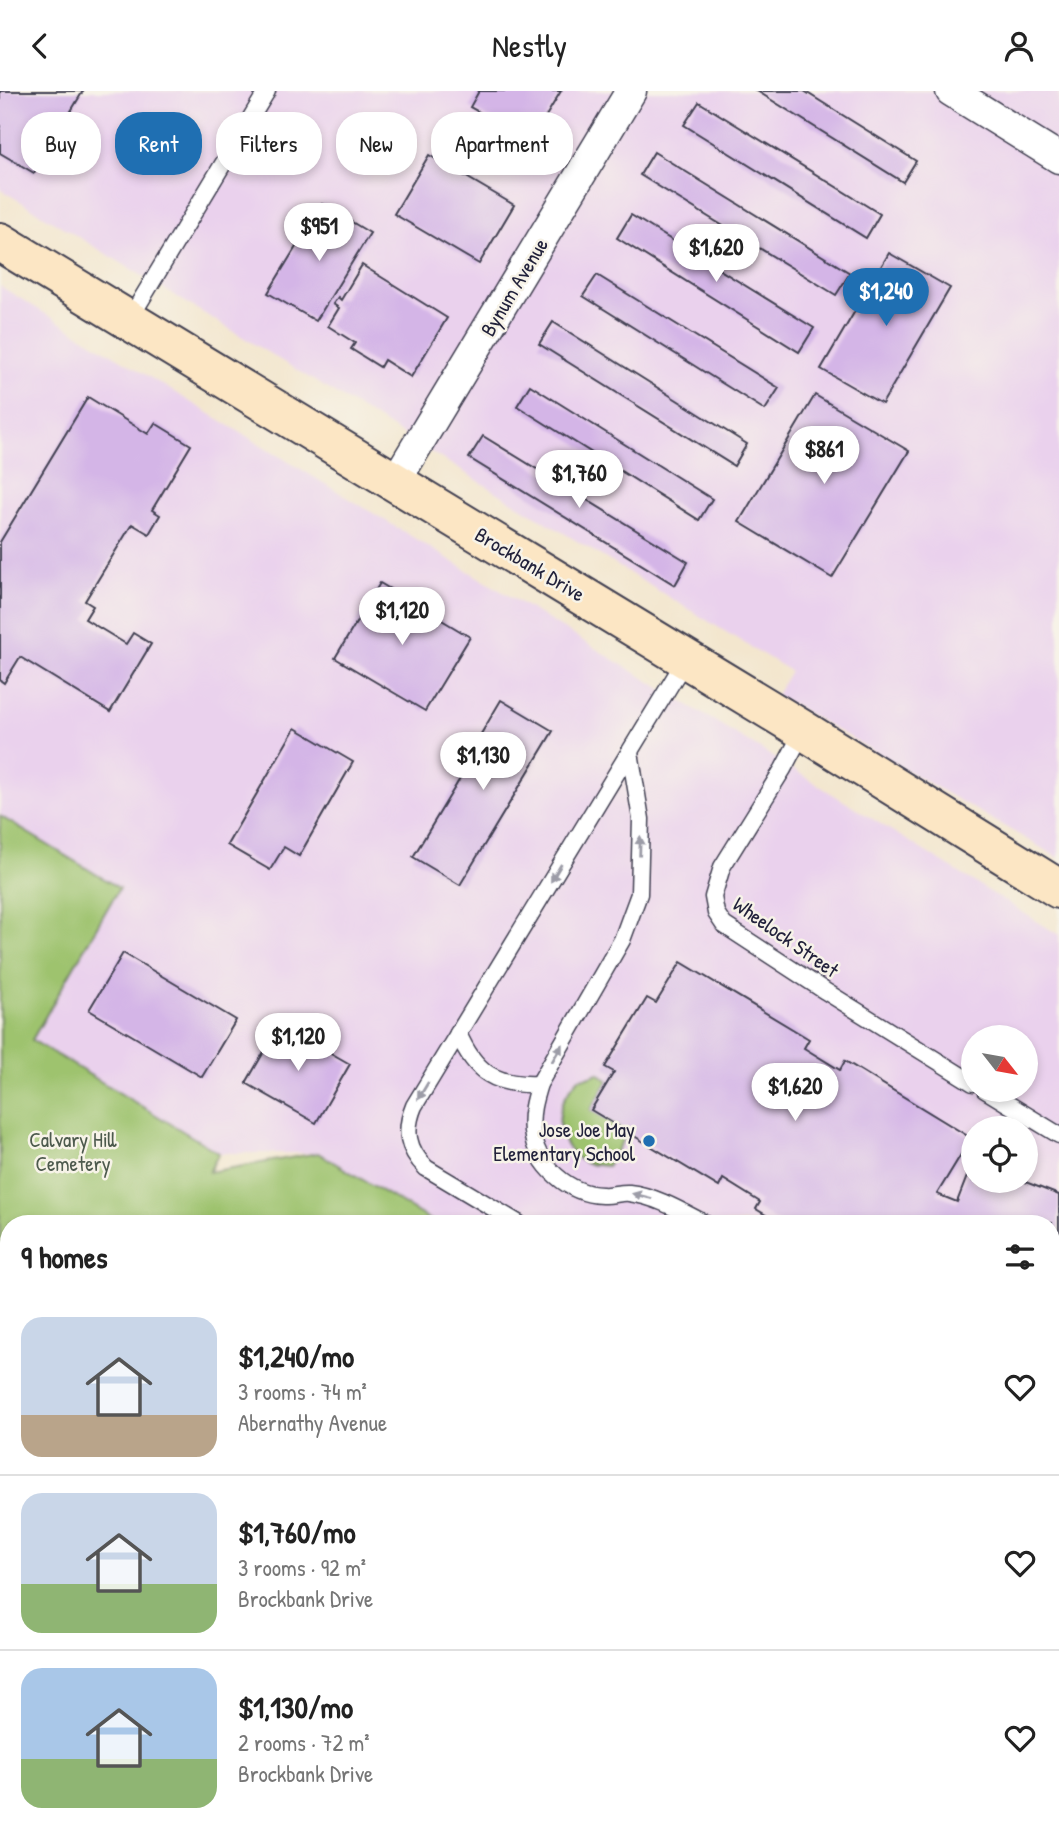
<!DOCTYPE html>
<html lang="en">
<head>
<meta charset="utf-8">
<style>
	:root { --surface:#fff; --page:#f2f2f2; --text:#222; --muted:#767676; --line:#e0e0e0; --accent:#1f6fb2 }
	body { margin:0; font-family:"Patrick Hand",sans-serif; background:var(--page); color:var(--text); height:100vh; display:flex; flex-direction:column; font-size:26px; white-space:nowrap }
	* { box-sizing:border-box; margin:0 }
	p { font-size:23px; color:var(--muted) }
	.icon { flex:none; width:38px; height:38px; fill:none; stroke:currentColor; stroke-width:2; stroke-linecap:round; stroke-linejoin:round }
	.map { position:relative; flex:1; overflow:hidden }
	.sheet { position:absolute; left:0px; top:1124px; width:1060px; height:625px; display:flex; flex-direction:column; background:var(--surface); border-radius:28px 28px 0 0; box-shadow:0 4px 10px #0003 }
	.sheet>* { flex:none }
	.hud { position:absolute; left:21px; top:21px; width:700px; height:63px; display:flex; gap:14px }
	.needle { width:46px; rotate:121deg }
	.fabs { position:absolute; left:961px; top:934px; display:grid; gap:14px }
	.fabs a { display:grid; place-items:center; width:77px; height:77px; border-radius:50%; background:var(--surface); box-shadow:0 4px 10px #0003; font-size:35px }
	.price { position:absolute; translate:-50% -60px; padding:0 16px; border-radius:24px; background:#fff; color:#222; font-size:23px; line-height:46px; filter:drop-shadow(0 2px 4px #0008) }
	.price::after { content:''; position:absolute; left:50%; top:42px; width:21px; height:16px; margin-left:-10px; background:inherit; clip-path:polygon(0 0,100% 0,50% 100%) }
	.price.on { background:var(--accent); color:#fff }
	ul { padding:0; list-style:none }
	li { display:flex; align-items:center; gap:21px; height:175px; padding:0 21px }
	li+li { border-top:2px solid var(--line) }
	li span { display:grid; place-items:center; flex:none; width:196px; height:140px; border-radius:21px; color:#555 }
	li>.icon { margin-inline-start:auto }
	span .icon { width:84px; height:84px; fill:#fffc; stroke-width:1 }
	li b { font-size:30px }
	h2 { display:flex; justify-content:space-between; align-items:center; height:84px; padding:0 21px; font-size:30px }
	.chip { padding:0 24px; border-radius:28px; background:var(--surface); box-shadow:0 4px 10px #0003; font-size:24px; line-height:63px }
	.chip.on { background:var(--accent); color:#fff }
	header { display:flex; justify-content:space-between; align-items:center; height:91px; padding:0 21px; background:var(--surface); font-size:32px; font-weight:600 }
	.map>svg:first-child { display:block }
	.built { fill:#ead1ed; fill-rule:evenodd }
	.green { fill:#9ec36e; stroke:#607254; stroke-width:2 }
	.building { fill:#d4b5e7 }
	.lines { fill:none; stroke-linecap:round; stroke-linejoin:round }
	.lane-casing { stroke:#413f51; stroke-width:19 }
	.street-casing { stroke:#413f51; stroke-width:33 }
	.secondary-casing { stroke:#413f51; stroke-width:42 }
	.lane { stroke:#fff; stroke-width:16 }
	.street { stroke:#fff; stroke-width:30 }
	.secondary { stroke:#fce6c4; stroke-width:38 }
	.oneway { fill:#9c9ca7 }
	.poi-dot { fill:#1f6fb2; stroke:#f7f3e8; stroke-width:2.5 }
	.labels { text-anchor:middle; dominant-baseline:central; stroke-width:5; stroke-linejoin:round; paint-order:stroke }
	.street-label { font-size:21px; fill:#22223b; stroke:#f7f3e8 }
	.poi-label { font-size:21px; fill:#22223b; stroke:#f7f3e8; text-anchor:end }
	.park-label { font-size:21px; fill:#4d5a4d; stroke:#f7f3e8 }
</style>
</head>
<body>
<header><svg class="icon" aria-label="back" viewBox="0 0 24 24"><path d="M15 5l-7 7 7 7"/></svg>Nestly<svg class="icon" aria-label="person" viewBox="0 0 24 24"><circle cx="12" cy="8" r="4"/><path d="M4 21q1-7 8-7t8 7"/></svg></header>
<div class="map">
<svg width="1059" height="1748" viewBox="0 0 1059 1748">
	<rect width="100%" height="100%" fill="#f7f3e8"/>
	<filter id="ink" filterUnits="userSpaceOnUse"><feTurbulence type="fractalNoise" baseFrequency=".0143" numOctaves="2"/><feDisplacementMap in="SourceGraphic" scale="14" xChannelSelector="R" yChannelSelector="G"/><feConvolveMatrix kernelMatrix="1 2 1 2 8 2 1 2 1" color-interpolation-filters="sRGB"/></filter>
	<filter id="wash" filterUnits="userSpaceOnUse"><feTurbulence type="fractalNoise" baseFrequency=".00686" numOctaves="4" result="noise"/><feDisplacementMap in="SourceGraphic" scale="28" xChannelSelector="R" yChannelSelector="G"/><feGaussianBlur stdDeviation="1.57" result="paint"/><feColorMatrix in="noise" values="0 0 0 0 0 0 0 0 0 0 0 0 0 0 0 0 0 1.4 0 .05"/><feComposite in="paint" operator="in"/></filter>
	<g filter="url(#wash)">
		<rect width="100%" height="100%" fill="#f3e6ce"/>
		<g class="built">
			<path d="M0,0H1059V767L776,604L790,580L0,98Z"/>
			<path d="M0,195L744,648L1059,844V1508L1052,1504V1132H435L318,1062H219L31,949L119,797L0,725ZM973,947H1026V999H973ZM973,1038H1026V1090H973Z"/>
		</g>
		<g class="green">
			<path d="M0,725L119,797L32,949L219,1062L209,1081L318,1062L435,1132H9V1740H1052V1504L1059,1508V1748H0Z"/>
			<path d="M599,982L608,990L591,1019L628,1041L607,1075C600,1074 591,1074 585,1072C579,1069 572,1062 568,1057C552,1032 560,1007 579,987L588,986Z"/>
		</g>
		<g id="blocks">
			<g class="building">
				<path d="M0,0H83L34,82L0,62Z"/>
				<path d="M479,0H561L531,50L470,16Z"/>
				<path d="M757,0H804L916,70L903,91Z"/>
				<path d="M699,11L880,123L866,147L684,34Z"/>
				<path d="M654,61L850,182L836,204L640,84Z"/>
				<path d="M429,64L514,114L479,173L394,123Z"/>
				<path d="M322,113L370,142L316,230L268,202Z"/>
				<path d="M631,124L814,237L799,261L617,147Z"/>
				<path d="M889,162L950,197L882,313L821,278Z"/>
				<path d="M362,174L447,227L411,286L384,269L380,276L351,258L355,252L328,235L339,217L333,213L338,206L341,209Z"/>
				<path d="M597,184L779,297L765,319L583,205Z"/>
				<path d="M553,231L747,353L734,375L539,253Z"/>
				<path d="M530,294L712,408L699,429L517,315Z"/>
				<path d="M815,304L909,360L832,487L739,431Z"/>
				<path d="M88,306L148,343L155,332L191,354L152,419L160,424L149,443L132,433L85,510L93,515L85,528L126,553L133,542L151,553L110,621L20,566L4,592L0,589V451Z"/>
				<path d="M483,345L688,471L675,494L469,367Z"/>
				<path d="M380,492L470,546L425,620L335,567Z"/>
				<path d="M501,609L553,640L460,794L413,766L482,651L478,648Z"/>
				<path d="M295,637L353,671L299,765L284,756L270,779L227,754Z"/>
				<path d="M123,862L236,929L202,986L89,919Z"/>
				<path d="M681,871L809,948L804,957L840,979L845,970L971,1047L937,1103L957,1111L973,1070V1090H1023L1059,1104V1271L1052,1268V1132H779L756,1118L760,1111L723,1088L719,1096L591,1019L614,981L605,976L647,907L656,912Z"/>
				<path d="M280,933L350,973L316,1032L246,992Z"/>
				<path d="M1059,1277V1319L1052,1316V1295Z"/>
			</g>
		</g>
	</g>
	<g filter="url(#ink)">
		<use href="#blocks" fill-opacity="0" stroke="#413f51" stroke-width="2"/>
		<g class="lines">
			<g class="lane-casing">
				<g id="lane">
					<path d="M129,229L267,0"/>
					<path d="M803,640L783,678L722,776L713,806L716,822L724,834L825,900L973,992"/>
					<path d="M630,661L641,728L639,803L622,849L539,993C534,1009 530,1023 532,1040C536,1075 569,1103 602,1104C611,1105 621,1101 629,1102C656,1105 681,1120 704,1132"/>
					<path d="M458,942C475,982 496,995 539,993"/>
					<path d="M985,999L1059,1044"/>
					<path d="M518,1132L426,1077C407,1058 404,1039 414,1015L686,568"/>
				</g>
			</g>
			<g class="street-casing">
				<g id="street">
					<path d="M951,0L1059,67"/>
					<path d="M395,391L631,0"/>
				</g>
			</g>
			<g class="secondary-casing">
				<path id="secondary" d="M0,151L803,639L1059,798"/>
			</g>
			<use href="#lane" class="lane"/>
			<use href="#street" class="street"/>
			<use href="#secondary" class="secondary"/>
		</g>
		<defs><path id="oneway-solid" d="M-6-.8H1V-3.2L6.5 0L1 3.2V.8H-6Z" transform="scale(1.75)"/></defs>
		<g class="oneway">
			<use href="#oneway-solid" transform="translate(640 755) rotate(-88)"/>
			<use href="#oneway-solid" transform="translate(556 782) rotate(121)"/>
			<use href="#oneway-solid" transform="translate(557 962) rotate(-60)"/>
			<use href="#oneway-solid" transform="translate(423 1000) rotate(121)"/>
			<use href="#oneway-solid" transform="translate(642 1105) rotate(-166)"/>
		</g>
	</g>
	<circle class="poi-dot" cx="649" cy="1050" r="7"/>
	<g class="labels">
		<g class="street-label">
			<text transform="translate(514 196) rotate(-59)">Bynum Avenue</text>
			<text transform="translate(530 473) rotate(31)">Brockbank Drive</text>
			<text transform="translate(786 846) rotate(35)">Wheelock Street</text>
		</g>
		<g class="poi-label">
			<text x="635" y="1038">Jose Joe May<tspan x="635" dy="24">Elementary School</tspan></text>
		</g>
		<g class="park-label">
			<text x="73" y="1048">Calvary Hill<tspan x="73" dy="24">Cemetery</tspan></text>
		</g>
	</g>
</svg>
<div class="fabs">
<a><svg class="needle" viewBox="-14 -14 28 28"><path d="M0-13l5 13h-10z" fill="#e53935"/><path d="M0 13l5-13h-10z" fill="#767676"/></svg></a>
<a><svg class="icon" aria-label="locate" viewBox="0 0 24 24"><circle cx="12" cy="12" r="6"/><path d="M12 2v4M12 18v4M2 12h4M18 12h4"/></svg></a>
</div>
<b class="price" style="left:319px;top:172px">$951</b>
<b class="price" style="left:716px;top:193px">$1,620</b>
<b class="price on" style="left:886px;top:237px">$1,240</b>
<b class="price" style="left:824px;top:395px">$861</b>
<b class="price" style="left:579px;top:419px">$1,760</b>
<b class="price" style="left:402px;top:556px">$1,120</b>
<b class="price" style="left:483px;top:701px">$1,130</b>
<b class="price" style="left:298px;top:982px">$1,120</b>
<b class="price" style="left:795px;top:1032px">$1,620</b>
<div class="hud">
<a class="chip">Buy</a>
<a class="chip on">Rent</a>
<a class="chip">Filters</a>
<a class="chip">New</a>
<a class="chip">Apartment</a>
</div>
<section class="sheet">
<h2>9 homes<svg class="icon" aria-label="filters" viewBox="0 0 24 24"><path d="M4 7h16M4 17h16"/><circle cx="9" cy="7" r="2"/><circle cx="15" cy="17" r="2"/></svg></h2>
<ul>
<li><span style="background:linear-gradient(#c9d6e8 70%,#b9a48a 0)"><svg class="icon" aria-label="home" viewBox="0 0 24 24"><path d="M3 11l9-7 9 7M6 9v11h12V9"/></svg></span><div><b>$1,240/mo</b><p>3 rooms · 74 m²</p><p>Abernathy Avenue</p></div><svg class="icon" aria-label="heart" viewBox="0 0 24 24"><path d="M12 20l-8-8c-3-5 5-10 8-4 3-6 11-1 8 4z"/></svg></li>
<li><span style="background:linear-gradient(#c9d6e8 65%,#8fb573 0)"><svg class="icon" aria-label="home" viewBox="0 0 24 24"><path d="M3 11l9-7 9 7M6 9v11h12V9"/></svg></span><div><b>$1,760/mo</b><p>3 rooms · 92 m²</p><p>Brockbank Drive</p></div><svg class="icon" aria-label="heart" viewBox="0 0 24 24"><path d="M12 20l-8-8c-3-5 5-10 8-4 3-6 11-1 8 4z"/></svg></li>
<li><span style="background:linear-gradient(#a9c7e8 65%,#8fb573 0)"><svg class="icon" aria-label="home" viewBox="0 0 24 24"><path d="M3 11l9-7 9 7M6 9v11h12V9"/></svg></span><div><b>$1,130/mo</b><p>2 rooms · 72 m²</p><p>Brockbank Drive</p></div><svg class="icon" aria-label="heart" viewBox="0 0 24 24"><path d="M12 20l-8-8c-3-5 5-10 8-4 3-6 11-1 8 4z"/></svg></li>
</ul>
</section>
</div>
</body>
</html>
